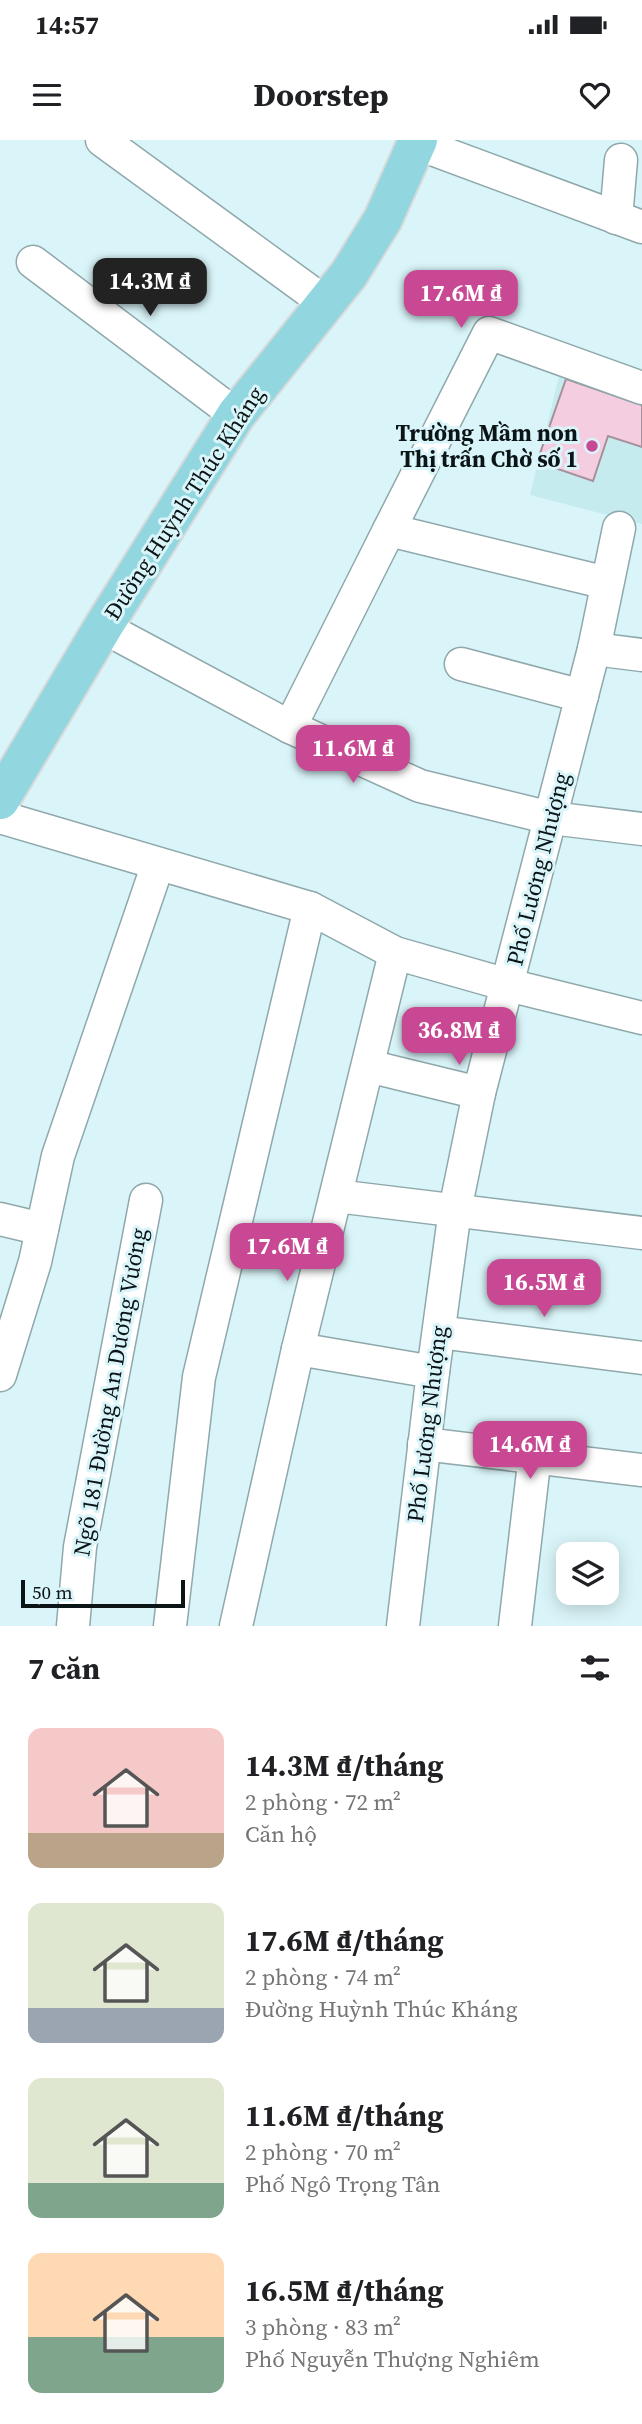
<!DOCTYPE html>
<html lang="vi">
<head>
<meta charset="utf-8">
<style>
	:root { --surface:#fff; --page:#f6f6f6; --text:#202124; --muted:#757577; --accent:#c84893 }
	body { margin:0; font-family:"Source Serif 4",serif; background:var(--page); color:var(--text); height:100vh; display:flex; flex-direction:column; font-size:26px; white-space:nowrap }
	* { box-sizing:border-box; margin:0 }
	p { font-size:23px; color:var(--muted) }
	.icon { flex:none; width:38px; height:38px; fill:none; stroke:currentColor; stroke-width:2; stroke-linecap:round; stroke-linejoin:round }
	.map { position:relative; height:1486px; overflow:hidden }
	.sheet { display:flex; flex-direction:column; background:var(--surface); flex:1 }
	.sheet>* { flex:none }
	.buttons { position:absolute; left:556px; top:1402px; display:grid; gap:14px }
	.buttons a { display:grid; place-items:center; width:63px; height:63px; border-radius:14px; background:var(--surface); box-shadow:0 4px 18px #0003; font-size:35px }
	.scale { position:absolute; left:21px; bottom:18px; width:164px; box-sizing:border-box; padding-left:7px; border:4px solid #0b1416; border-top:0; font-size:19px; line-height:24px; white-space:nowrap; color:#0b1416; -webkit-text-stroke:5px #daf5f9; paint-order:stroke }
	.price { position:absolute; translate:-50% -60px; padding:0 16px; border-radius:14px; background:var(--accent); color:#fff; font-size:23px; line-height:46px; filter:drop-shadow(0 2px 4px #0008) }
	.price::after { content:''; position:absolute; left:50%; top:42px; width:21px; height:16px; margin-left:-10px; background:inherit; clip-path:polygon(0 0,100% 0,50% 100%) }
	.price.active { background:#222; color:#fff }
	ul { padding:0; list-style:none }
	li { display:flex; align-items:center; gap:21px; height:175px; padding:0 28px }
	li span { display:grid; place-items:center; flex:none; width:196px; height:140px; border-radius:14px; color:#555 }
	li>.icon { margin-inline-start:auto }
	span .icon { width:84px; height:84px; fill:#fffc; stroke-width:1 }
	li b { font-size:30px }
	h2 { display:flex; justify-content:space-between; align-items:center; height:84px; padding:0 28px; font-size:30px }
	.status { display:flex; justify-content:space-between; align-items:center; height:49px; padding:0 35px; background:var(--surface); direction:ltr }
	.status svg { height:19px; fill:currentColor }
	header { display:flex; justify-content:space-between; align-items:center; height:91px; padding:0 28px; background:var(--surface); font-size:32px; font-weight:700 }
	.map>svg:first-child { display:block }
	.built { fill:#c6ebef }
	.building { fill:#f5cde0; stroke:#a6919b; stroke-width:2 }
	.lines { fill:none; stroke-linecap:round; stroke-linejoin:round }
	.minor-casing { stroke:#8fa8ab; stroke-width:35 }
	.major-casing { stroke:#d8d9da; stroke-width:42 }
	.minor { stroke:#fff; stroke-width:32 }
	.major { stroke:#92d7df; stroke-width:38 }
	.poi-dot { fill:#c84893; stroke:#daf5f9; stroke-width:2.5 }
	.labels { text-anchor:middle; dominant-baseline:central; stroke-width:6; stroke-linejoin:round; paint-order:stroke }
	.poi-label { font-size:23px; font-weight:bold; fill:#0b1416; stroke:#daf5f9; text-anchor:end }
	.street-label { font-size:23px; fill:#0b1416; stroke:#daf5f9 }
</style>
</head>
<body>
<div class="status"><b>14:57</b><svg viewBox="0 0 49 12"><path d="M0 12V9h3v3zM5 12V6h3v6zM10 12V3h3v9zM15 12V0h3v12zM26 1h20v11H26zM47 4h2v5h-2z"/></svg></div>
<header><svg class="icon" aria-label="menu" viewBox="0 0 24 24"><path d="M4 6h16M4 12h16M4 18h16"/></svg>Doorstep<svg class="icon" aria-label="heart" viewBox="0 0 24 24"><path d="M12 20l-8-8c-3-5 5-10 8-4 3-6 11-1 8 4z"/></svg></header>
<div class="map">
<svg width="642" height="1486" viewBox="0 0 642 1486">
	<rect width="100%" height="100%" fill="#daf5f9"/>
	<path class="built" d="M561,228L642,257V384L530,355Z"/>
	<path class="building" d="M566,239L642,265V307L608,296L593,341L537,322Z"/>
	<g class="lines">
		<g class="minor-casing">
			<g id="minor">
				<path d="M102,0L327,164"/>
				<path d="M413,0L416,3L642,87"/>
				<path d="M616,78L621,20"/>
				<path d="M33,122L236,275"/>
				<path d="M389,390L489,193L642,248"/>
				<path d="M103,487L290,587L420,646L551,678L642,689"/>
				<path d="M594,509L642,515"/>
				<path d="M461,524L582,556"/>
				<path d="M290,587L389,390L607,443"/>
				<path d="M0,677L310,768L395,813L508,845L642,878"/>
				<path d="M368,926L479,953"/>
				<path d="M336,1056L642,1093"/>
				<path d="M0,1079L42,1089"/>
				<path d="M439,1192L642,1218"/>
				<path d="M298,1209L433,1232"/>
				<path d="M0,1235L35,1122L58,1016L158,724"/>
				<path d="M424,1304L642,1330"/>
				<path d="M73,1486L80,1407L146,1060"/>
				<path d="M170,1486L199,1237L310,768"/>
				<path d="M236,1486L298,1209L395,813"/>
				<path d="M403,1486L433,1232L455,1070L479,953L594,509L619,388"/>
				<path d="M515,1486L535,1315"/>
			</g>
		</g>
		<g class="major-casing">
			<path id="major" d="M0,660L103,487L236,275L349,134L383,79L418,0"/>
		</g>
		<use href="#minor" class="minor"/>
		<use href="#major" class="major"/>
	</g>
	<circle class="poi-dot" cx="592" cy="306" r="7"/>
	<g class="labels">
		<g class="poi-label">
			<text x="578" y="293">Trường Mầm non<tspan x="578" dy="26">Thị trấn Chờ số 1</tspan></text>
		</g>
		<g class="street-label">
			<text transform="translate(184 363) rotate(-57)">Đường Huỳnh Thúc Kháng</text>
			<text transform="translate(538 729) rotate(-76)">Phố Lương Nhượng</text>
			<text transform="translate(110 1252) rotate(-80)">Ngõ 181 Đường An Dương Vương</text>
			<text transform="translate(427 1284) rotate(-83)">Phố Lương Nhượng</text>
		</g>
	</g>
</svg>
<div class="buttons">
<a><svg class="icon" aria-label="layers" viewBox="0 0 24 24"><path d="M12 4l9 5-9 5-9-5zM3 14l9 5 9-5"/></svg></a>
</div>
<div class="scale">50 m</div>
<b class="price active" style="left:150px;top:178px">14.3M ₫</b>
<b class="price" style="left:461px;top:190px">17.6M ₫</b>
<b class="price" style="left:353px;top:645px">11.6M ₫</b>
<b class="price" style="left:459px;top:927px">36.8M ₫</b>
<b class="price" style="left:287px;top:1143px">17.6M ₫</b>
<b class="price" style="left:544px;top:1179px">16.5M ₫</b>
<b class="price" style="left:530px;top:1341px">14.6M ₫</b>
</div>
<section class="sheet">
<h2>7 căn<svg class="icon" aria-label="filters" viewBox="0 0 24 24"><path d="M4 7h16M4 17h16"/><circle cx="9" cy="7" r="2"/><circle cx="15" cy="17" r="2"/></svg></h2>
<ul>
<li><span style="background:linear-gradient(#f6c9c9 75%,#b9a48a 0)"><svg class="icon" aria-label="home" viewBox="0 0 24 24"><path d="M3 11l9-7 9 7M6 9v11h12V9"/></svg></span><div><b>14.3M ₫/tháng</b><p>2 phòng · 72 m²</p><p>Căn hộ</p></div></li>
<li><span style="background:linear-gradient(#dfe7d0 75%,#9aa5b1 0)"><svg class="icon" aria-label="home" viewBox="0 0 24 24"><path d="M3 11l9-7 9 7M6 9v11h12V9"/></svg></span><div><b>17.6M ₫/tháng</b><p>2 phòng · 74 m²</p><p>Đường Huỳnh Thúc Kháng</p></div></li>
<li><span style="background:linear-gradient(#dfe7d0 75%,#7fa58c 0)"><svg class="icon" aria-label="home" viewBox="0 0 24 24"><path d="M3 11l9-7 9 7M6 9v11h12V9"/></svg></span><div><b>11.6M ₫/tháng</b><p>2 phòng · 70 m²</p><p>Phố Ngô Trọng Tân</p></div></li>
<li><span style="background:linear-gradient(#ffd9b3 60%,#7fa58c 0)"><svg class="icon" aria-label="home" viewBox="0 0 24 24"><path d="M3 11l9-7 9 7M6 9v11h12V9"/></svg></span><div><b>16.5M ₫/tháng</b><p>3 phòng · 83 m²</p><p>Phố Nguyễn Thượng Nghiêm</p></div></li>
</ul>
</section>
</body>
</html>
